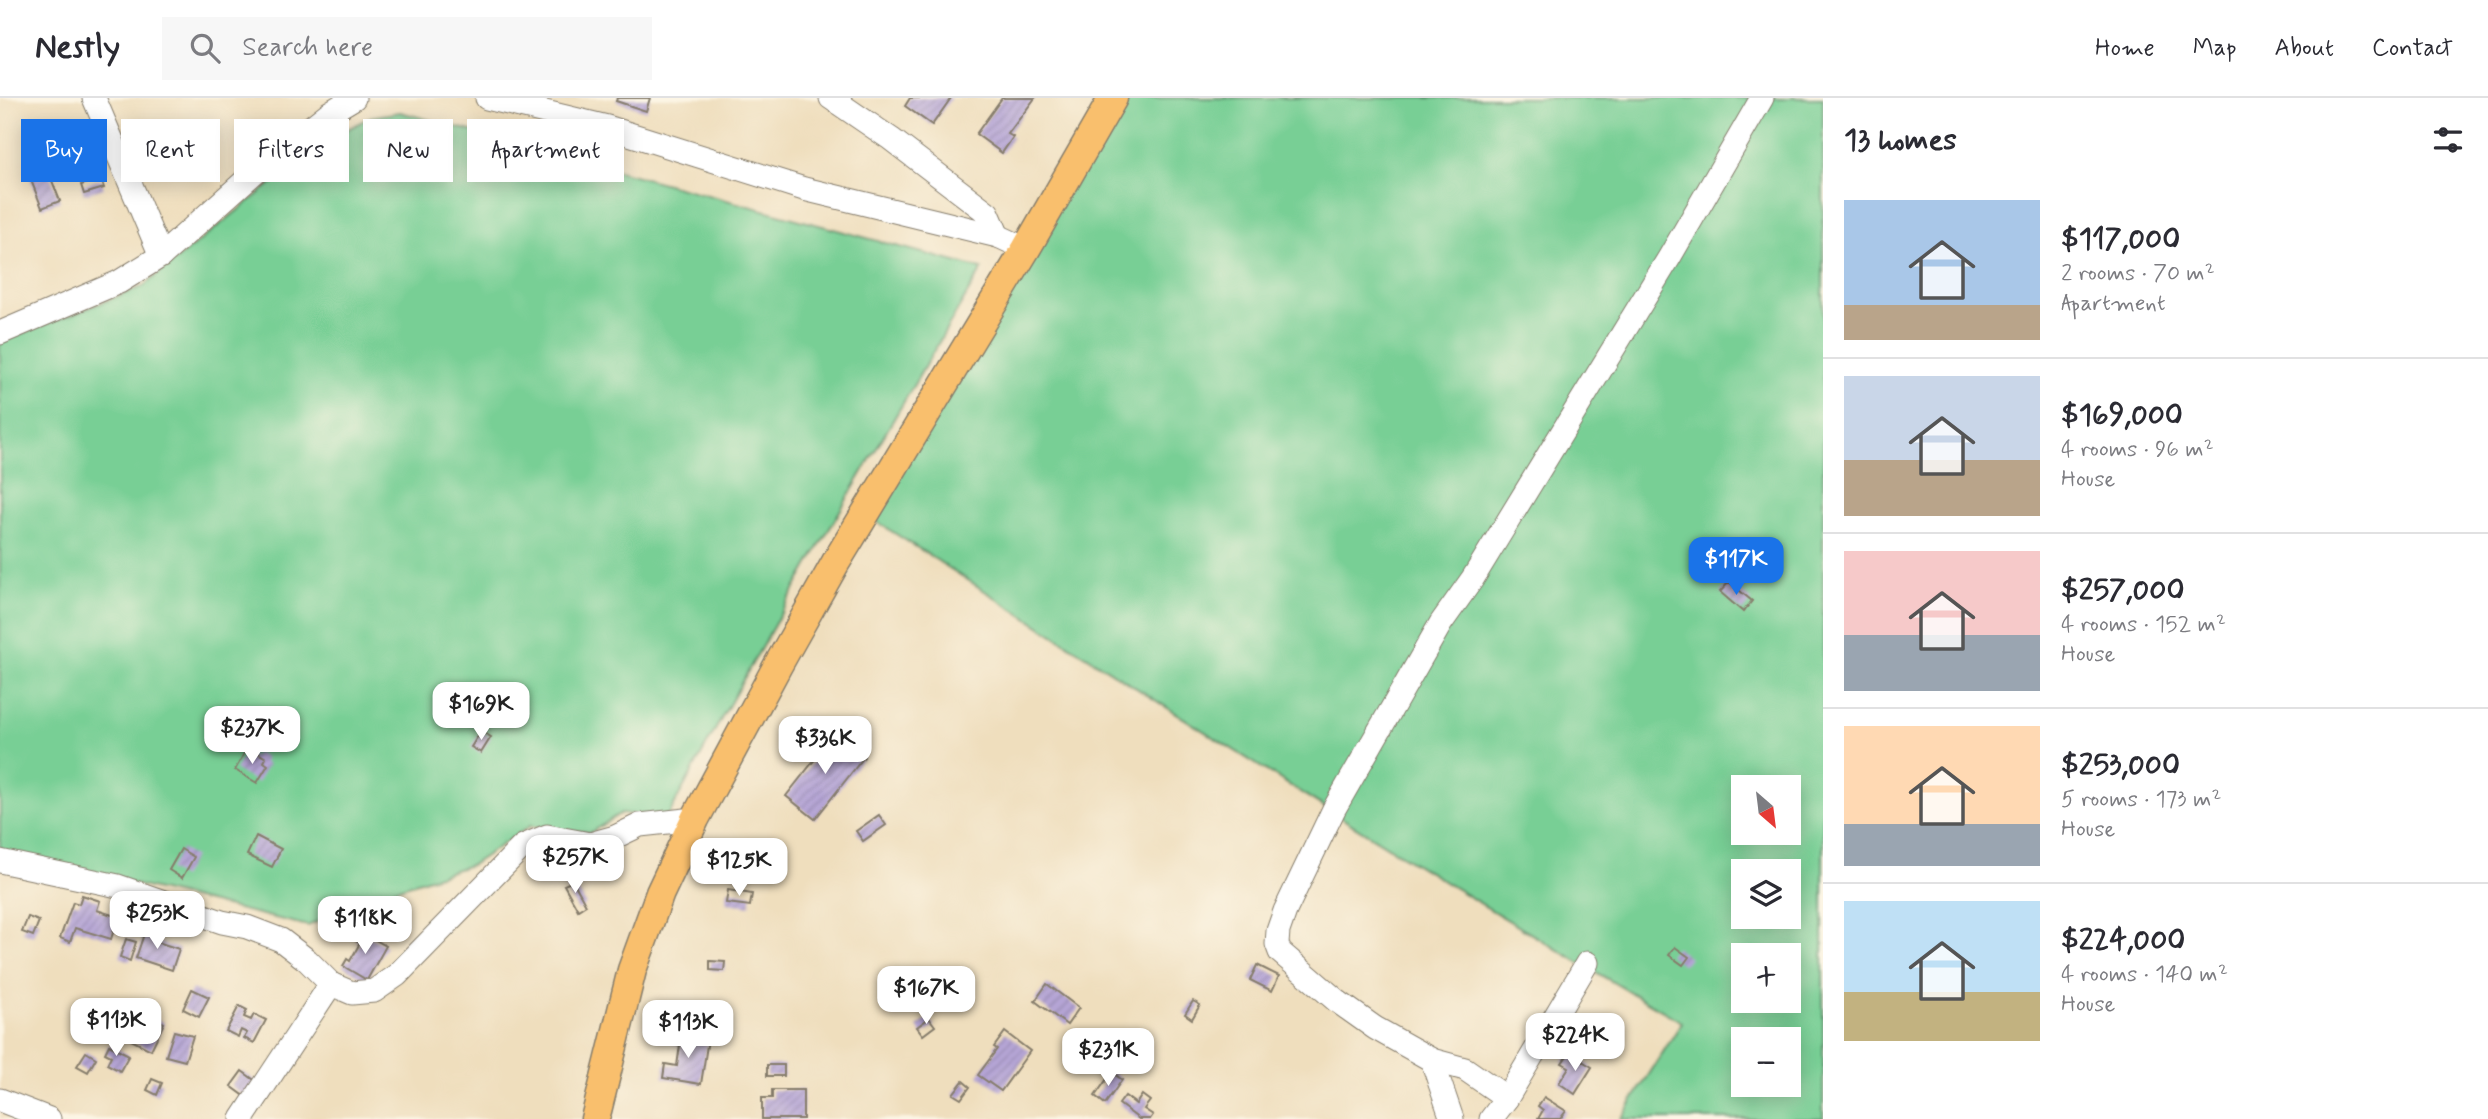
<!DOCTYPE html>
<html lang="en">
<head>
<meta charset="utf-8">
<style>
	:root { --surface:#fff; --page:#f7f7f7; --text:#2b2b33; --muted:#7c7c81; --line:#e1e1e2; --accent:#1a73e8 }
	body { margin:0; font-family:Mynerve,sans-serif; background:var(--page); color:var(--text); height:100vh; display:flex; flex-direction:column; font-size:26px; white-space:nowrap }
	* { box-sizing:border-box; margin:0 }
	p { font-size:23px; color:var(--muted) }
	.icon { flex:none; width:38px; height:38px; fill:none; stroke:currentColor; stroke-width:2; stroke-linecap:round; stroke-linejoin:round }
	.map { position:relative; flex:1; overflow:hidden }
	.sheet { display:flex; flex-direction:column; background:var(--surface); width:665px }
	.sheet>* { flex:none }
	.banner { position:absolute; left:21px; top:21px; width:665px; height:63px; display:flex; gap:14px }
	.needle { width:46px; rotate:152deg }
	.fabs { position:absolute; left:1731px; top:677px; display:grid; gap:14px }
	.fabs a { display:grid; place-items:center; width:70px; height:70px; border-radius:0px; background:var(--surface); box-shadow:0 4px 18px #0003; font-size:35px }
	.price { position:absolute; translate:-50% -60px; padding:0 16px; border-radius:14px; background:#fff; color:#222; font-size:23px; line-height:46px; filter:drop-shadow(0 2px 4px #0008) }
	.price::after { content:''; position:absolute; left:50%; top:42px; width:21px; height:16px; margin-left:-10px; background:inherit; clip-path:polygon(0 0,100% 0,50% 100%) }
	.price.active { background:var(--accent); color:#fff }
	ul { padding:0; list-style:none }
	li { display:flex; align-items:center; gap:21px; height:175px; padding:0 21px }
	li+li { border-top:2px solid var(--line) }
	li span { display:grid; place-items:center; flex:none; width:196px; height:140px; border-radius:0px; color:#555 }
	li>.icon { margin-inline-start:auto }
	span .icon { width:84px; height:84px; fill:#fffc; stroke-width:1 }
	li b { font-size:30px }
	h2 { display:flex; justify-content:space-between; align-items:center; height:84px; padding:0 21px; font-size:30px }
	.pill { padding:0 24px; border-radius:0px; background:var(--surface); box-shadow:0 4px 18px #0003; font-size:24px; line-height:63px }
	.pill.active { background:var(--accent); color:#fff }
	header { display:flex; align-items:center; gap:42px; box-sizing:border-box; height:98px; padding:0 35px; background:var(--surface); border-bottom:2px solid var(--line) }
	header strong { font-size:33px }
	nav { display:flex; gap:38px; margin-inline-start:auto; font-size:24px }
	.search { width:490px; height:63px; background:var(--page); display:flex; align-items:center; gap:18px; box-sizing:border-box; padding:0 24px; border-radius:0px; color:var(--muted); font-size:26px }
	main { display:flex; flex:1; min-height:0 }
	.map>svg:first-child { display:block }
	.park { fill:#78cf95; stroke:#4a7658; stroke-width:2; fill-rule:evenodd }
	.building { fill:url(#building-hatch) }
	.lines { fill:none; stroke-linecap:round; stroke-linejoin:round }
	.minor-casing { stroke:#867d6c; stroke-width:25 }
	.major-casing { stroke:#867d6c; stroke-width:31 }
	.minor { stroke:#fff; stroke-width:23 }
	.major { stroke:#f9bf6d; stroke-width:28 }
</style>
</head>
<body>
<header>
<strong>Nestly</strong>
<div class="search"><svg class="icon" aria-label="search" viewBox="0 0 24 24"><circle cx="10" cy="10" r="6"/><path d="M15 15l6 6"/></svg>Search here</div>
<nav><a>Home</a><a>Map</a><a>About</a><a>Contact</a></nav>
</header>
<main>
<div class="map">
<svg width="1823" height="1021" viewBox="0 0 1823 1021">
	<defs>
		<pattern id="building-hatch" width="6" height="6" patternUnits="userSpaceOnUse" patternTransform="scale(1.75)"><rect width="6" height="6" fill="#b5a5d5"/><path d="M-1 1l2-2M0 6l6-6M5 7l2-2" fill="none" stroke="#9b8db6"/></pattern>
	</defs>
	<rect width="100%" height="100%" fill="#fcf5e5"/>
	<filter id="ink" filterUnits="userSpaceOnUse"><feTurbulence type="fractalNoise" baseFrequency=".0143" numOctaves="2"/><feDisplacementMap in="SourceGraphic" scale="14" xChannelSelector="R" yChannelSelector="G"/><feConvolveMatrix kernelMatrix="1 2 1 2 8 2 1 2 1" color-interpolation-filters="sRGB"/></filter>
	<filter id="wash" filterUnits="userSpaceOnUse"><feTurbulence type="fractalNoise" baseFrequency=".00686" numOctaves="4" result="noise"/><feDisplacementMap in="SourceGraphic" scale="28" xChannelSelector="R" yChannelSelector="G"/><feGaussianBlur stdDeviation="1.57" result="paint"/><feColorMatrix in="noise" values="0 0 0 0 0 0 0 0 0 0 0 0 0 0 0 0 0 1.4 0 .05"/><feComposite in="paint" operator="in"/></filter>
	<g filter="url(#wash)">
		<rect width="100%" height="100%" fill="#efdebd"/>
		<g class="park">
			<path d="M1115,0H1823V1021H1621L1682,924C1404,766 1136,589 866,417ZM1743,690H1788V735H1743ZM1743,774H1788V819H1743ZM1743,858H1788V903H1743ZM1743,942H1788V987H1743Z"/>
			<path d="M400,14L982,171C875,353 767,534 667,720L621,715L590,735L530,728L473,766L374,798L308,828L87,775L0,757V244L142,189L322,45L370,19Z"/>
		</g>
		<g id="blocks">
			<g class="building">
				<path d="M617,0H650L646,13L616,3Z"/>
				<path d="M910,0H951L932,27L905,8Z"/>
				<path d="M1002,0H1035L1008,36L1013,39L1002,55L976,36Z"/>
				<path d="M45,65L60,103L42,110L27,72Z"/>
				<path d="M101,81L104,90L84,96L81,87Z"/>
				<path d="M1729,484L1752,503L1743,514L1720,494Z"/>
				<path d="M481,633L491,639L481,655L471,649Z"/>
				<path d="M835,636L864,659L815,721L786,698Z"/>
				<path d="M245,654L254,658L256,654L266,660L264,664L268,667L257,685L235,672Z"/>
				<path d="M879,717L886,727L863,743L856,733Z"/>
				<path d="M256,738L281,751L272,769L247,757Z"/>
				<path d="M181,751L194,759L182,780L169,772Z"/>
				<path d="M573,783L586,807L578,812L564,787Z"/>
				<path d="M728,792L752,796L750,808L726,805Z"/>
				<path d="M82,797L100,803L97,812L118,819L111,841L75,830L70,844L60,840L73,804L79,806Z"/>
				<path d="M28,819L39,823L33,838L22,834Z"/>
				<path d="M146,830L157,833L154,843L179,851L172,872L136,860Z"/>
				<path d="M361,834L386,848L367,882L343,868L347,861L350,863L360,845L356,843Z"/>
				<path d="M126,841L136,844L130,863L120,859Z"/>
				<path d="M1675,849L1689,859L1683,867L1669,857Z"/>
				<path d="M710,863L725,864L724,873L710,872Z"/>
				<path d="M1257,867L1279,878L1272,893L1250,882Z"/>
				<path d="M1047,886L1079,910L1067,927L1035,903Z"/>
				<path d="M192,891L209,899L199,919L183,911Z"/>
				<path d="M1193,903L1200,907L1192,921L1185,916Z"/>
				<path d="M239,908L247,912L244,919L251,922L254,916L266,922L254,945L244,940L247,935L241,932L238,939L226,933Z"/>
				<path d="M135,910L164,925L151,952L121,937Z"/>
				<path d="M929,920L935,928L923,937L917,929Z"/>
				<path d="M174,933L193,938L185,963L166,958Z"/>
				<path d="M1005,934L1030,953L1001,993L978,977L997,951L994,949Z"/>
				<path d="M674,935L708,941L701,986L663,980L665,966L677,968L680,947L673,946Z"/>
				<path d="M109,947L129,957L120,973L107,966L111,958L105,955Z"/>
				<path d="M86,954L96,960L88,974L77,968Z"/>
				<path d="M1569,955L1592,969L1575,996L1559,985L1569,969L1562,965Z"/>
				<rect x="767" y="967" width="17" height="11"/>
				<path d="M242,973L257,984L246,999L231,988Z"/>
				<path d="M1112,974L1122,982L1105,1006L1095,998Z"/>
				<path d="M152,981L162,985L157,997L147,992Z"/>
				<path d="M963,983L970,989L961,1001L953,996Z"/>
				<path d="M772,992H803V1021H762V1000H772Z"/>
				<path d="M1142,997L1150,1003L1144,1011L1153,1017L1150,1021H1139L1119,1006L1125,998L1136,1006Z"/>
				<path d="M1544,999L1566,1013L1560,1021H1538L1543,1012L1538,1008Z"/>
			</g>
		</g>
	</g>
	<g filter="url(#ink)">
		<use href="#blocks" fill-opacity="0" stroke="#867d6c" stroke-width="2"/>
		<g class="lines">
			<g class="minor-casing">
				<g id="minor">
					<path d="M94,0L161,158"/>
					<path d="M487,0L607,29L804,91L998,138L1026,151"/>
					<path d="M831,0L891,41L988,115L998,138"/>
					<path d="M0,235L119,184L161,158L256,73L329,15L354,0"/>
					<path d="M0,763L118,788L222,824L247,829L281,842L307,862L331,886L352,895L374,893L397,877L523,748L547,738L590,746L615,739L640,727L695,721"/>
					<path d="M1432,962L1452,1021"/>
					<path d="M1507,1000L1465,971L1432,962L1375,930L1337,903L1280,854L1277,846L1278,833L1285,813L1334,711L1441,525L1473,480L1669,160L1762,0"/>
					<path d="M0,1002L49,1021"/>
					<path d="M242,1021L331,886"/>
					<path d="M1491,1021L1507,1000L1587,865"/>
				</g>
			</g>
			<g class="major-casing">
				<path id="major" d="M595,1021L632,872L660,795L695,721L778,567L836,464L1026,151L1113,0"/>
			</g>
			<use href="#minor" class="minor"/>
			<use href="#major" class="major"/>
		</g>
	</g>
</svg>
<div class="fabs">
<a><svg class="needle" viewBox="-14 -14 28 28"><path d="M0-13l5 13h-10z" fill="#e53935"/><path d="M0 13l5-13h-10z" fill="#7c7c81"/></svg></a>
<a><svg class="icon" aria-label="layers" viewBox="0 0 24 24"><path d="M12 4l9 5-9 5-9-5zM3 14l9 5 9-5"/></svg></a>
<a>+</a>
<a>−</a>
</div>
<b class="price active" style="left:1736px;top:499px">$117K</b>
<b class="price" style="left:481px;top:644px">$169K</b>
<b class="price" style="left:252px;top:668px">$237K</b>
<b class="price" style="left:825px;top:678px">$336K</b>
<b class="price" style="left:575px;top:797px">$257K</b>
<b class="price" style="left:739px;top:800px">$125K</b>
<b class="price" style="left:157px;top:853px">$253K</b>
<b class="price" style="left:365px;top:858px">$118K</b>
<b class="price" style="left:926px;top:928px">$167K</b>
<b class="price" style="left:116px;top:960px">$113K</b>
<b class="price" style="left:688px;top:962px">$113K</b>
<b class="price" style="left:1575px;top:975px">$224K</b>
<b class="price" style="left:1108px;top:990px">$231K</b>
<div class="banner">
<a class="pill active">Buy</a>
<a class="pill">Rent</a>
<a class="pill">Filters</a>
<a class="pill">New</a>
<a class="pill">Apartment</a>
</div>
</div>
<section class="sheet">
<h2>13 homes<svg class="icon" aria-label="filters" viewBox="0 0 24 24"><path d="M4 7h16M4 17h16"/><circle cx="9" cy="7" r="2"/><circle cx="15" cy="17" r="2"/></svg></h2>
<ul>
<li><span style="background:linear-gradient(#a9c7e8 75%,#b9a48a 0)"><svg class="icon" aria-label="home" viewBox="0 0 24 24"><path d="M3 11l9-7 9 7M6 9v11h12V9"/></svg></span><div><b>$117,000</b><p>2 rooms · 70 m²</p><p>Apartment</p></div></li>
<li><span style="background:linear-gradient(#c9d6e8 60%,#b9a48a 0)"><svg class="icon" aria-label="home" viewBox="0 0 24 24"><path d="M3 11l9-7 9 7M6 9v11h12V9"/></svg></span><div><b>$169,000</b><p>4 rooms · 96 m²</p><p>House</p></div></li>
<li><span style="background:linear-gradient(#f6c9c9 60%,#9aa5b1 0)"><svg class="icon" aria-label="home" viewBox="0 0 24 24"><path d="M3 11l9-7 9 7M6 9v11h12V9"/></svg></span><div><b>$257,000</b><p>4 rooms · 152 m²</p><p>House</p></div></li>
<li><span style="background:linear-gradient(#ffd9b3 70%,#9aa5b1 0)"><svg class="icon" aria-label="home" viewBox="0 0 24 24"><path d="M3 11l9-7 9 7M6 9v11h12V9"/></svg></span><div><b>$253,000</b><p>5 rooms · 173 m²</p><p>House</p></div></li>
<li><span style="background:linear-gradient(#bfe0f5 65%,#c2b280 0)"><svg class="icon" aria-label="home" viewBox="0 0 24 24"><path d="M3 11l9-7 9 7M6 9v11h12V9"/></svg></span><div><b>$224,000</b><p>4 rooms · 140 m²</p><p>House</p></div></li>
</ul>
</section>
</main>
</body>
</html>
